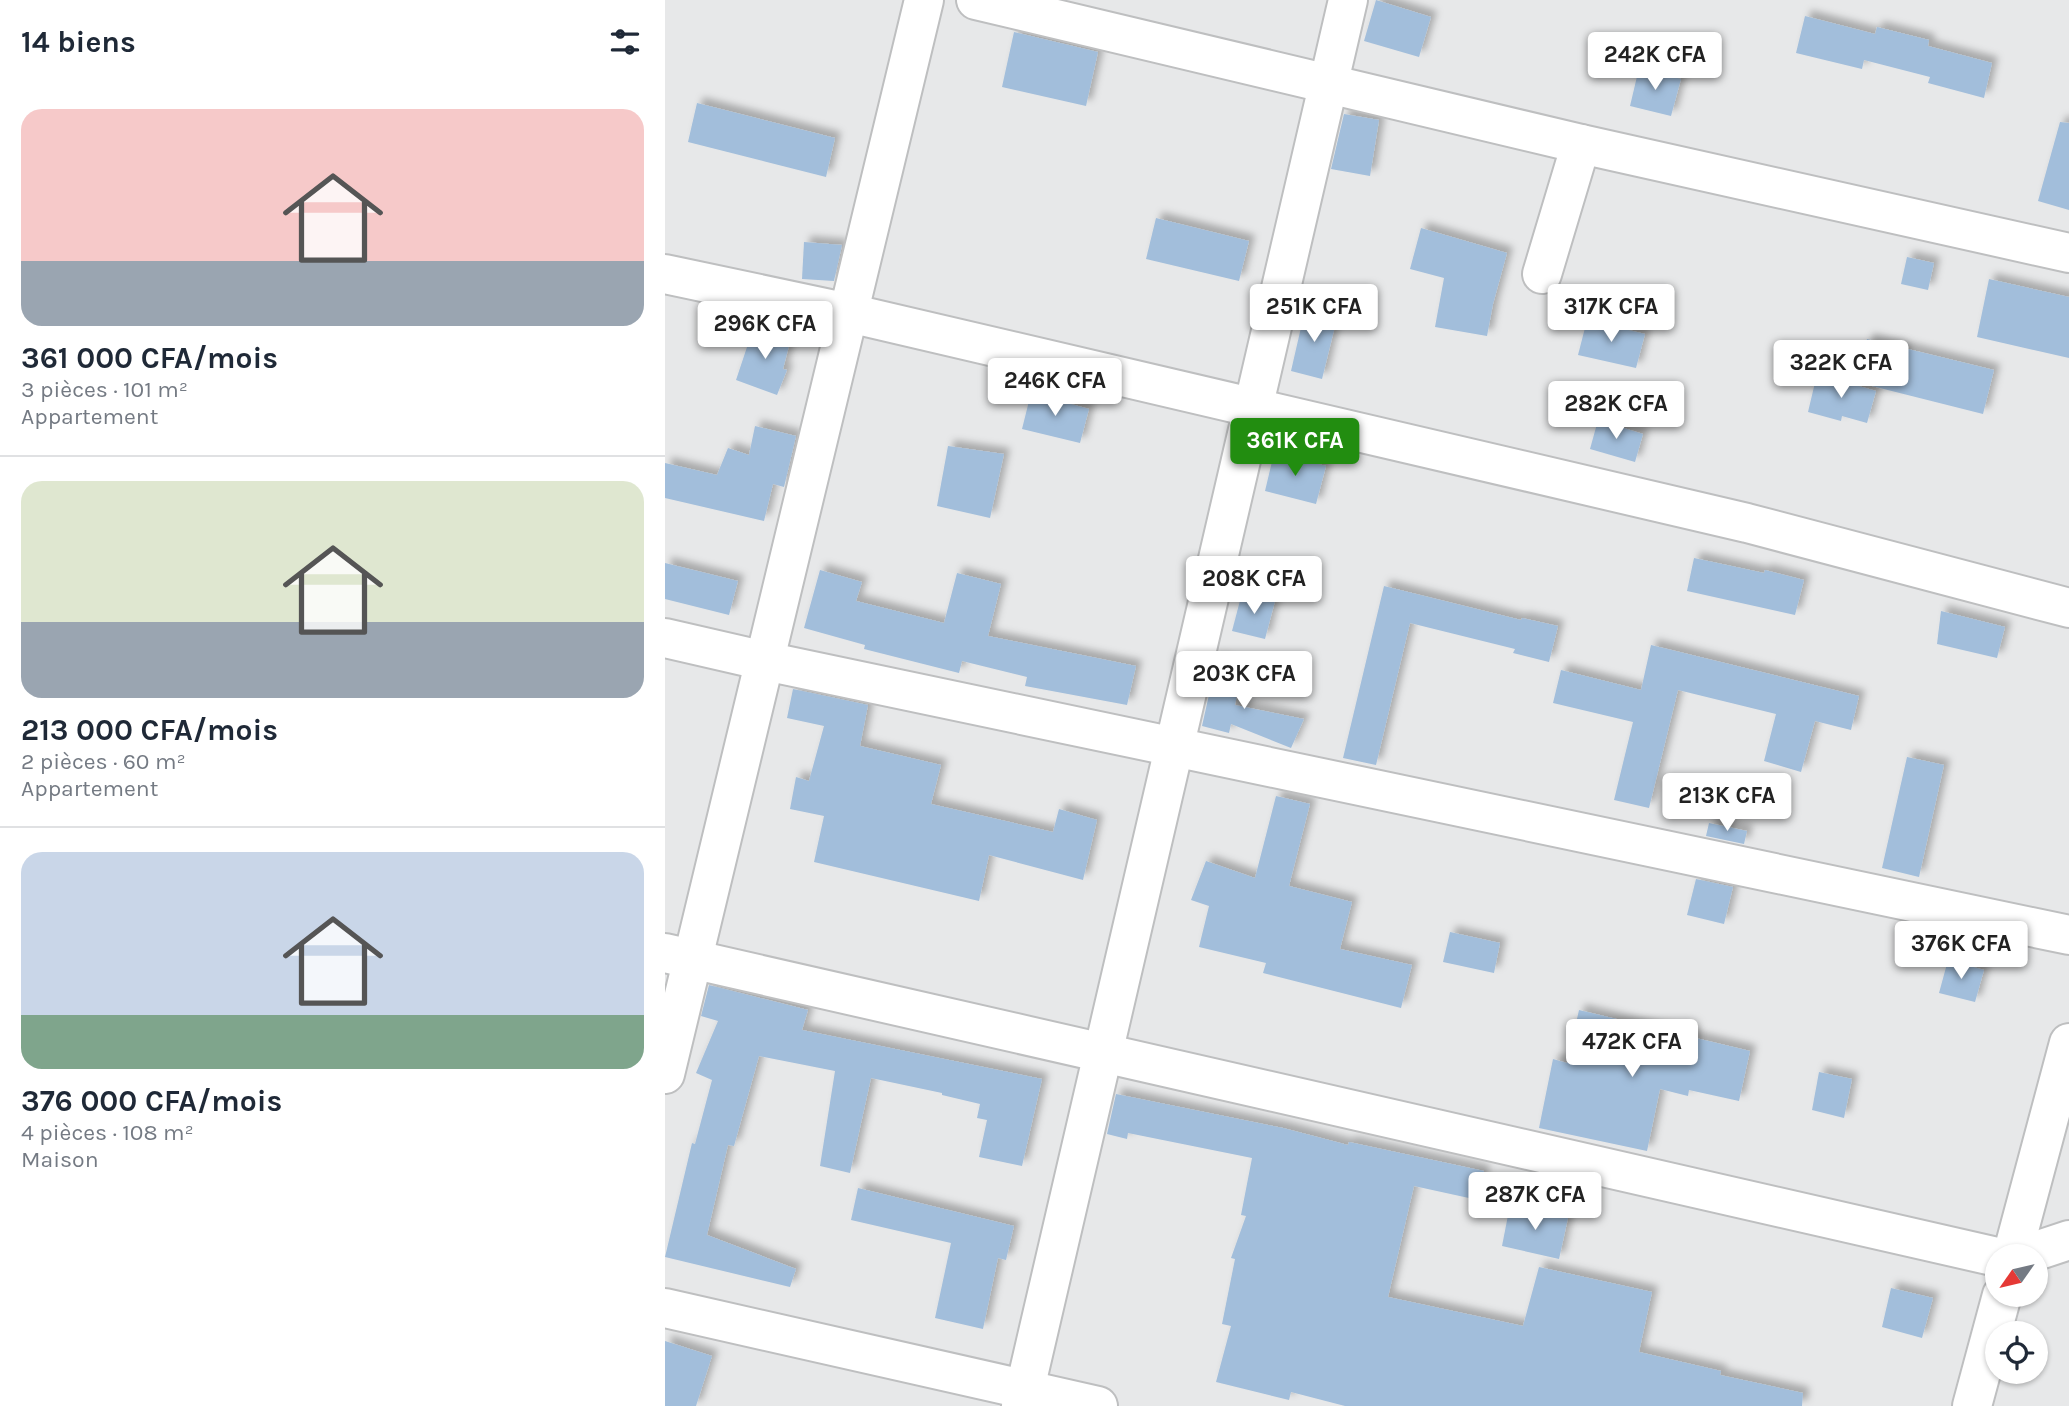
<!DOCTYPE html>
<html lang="fr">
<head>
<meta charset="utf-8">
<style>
	:root { --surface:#fff; --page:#f2f2f3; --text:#1f2937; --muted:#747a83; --line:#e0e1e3; --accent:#228d10 }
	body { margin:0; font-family:Karla,sans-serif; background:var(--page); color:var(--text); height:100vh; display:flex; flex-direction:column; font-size:26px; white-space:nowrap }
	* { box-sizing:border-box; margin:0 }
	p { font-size:23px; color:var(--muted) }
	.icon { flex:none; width:38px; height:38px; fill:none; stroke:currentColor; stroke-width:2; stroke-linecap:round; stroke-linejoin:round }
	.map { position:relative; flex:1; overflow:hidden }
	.sheet { display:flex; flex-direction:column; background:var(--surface); width:665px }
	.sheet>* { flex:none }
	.needle { width:46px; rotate:236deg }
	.fabs { position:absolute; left:1320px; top:1244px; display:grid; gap:14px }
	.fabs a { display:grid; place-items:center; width:63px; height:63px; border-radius:50%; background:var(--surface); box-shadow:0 2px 5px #0004; font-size:35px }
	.price { position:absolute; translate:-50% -60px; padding:0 16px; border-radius:7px; background:#fff; color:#222; font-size:23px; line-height:46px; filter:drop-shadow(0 2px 4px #0008) }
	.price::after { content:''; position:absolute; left:50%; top:42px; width:21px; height:16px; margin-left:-10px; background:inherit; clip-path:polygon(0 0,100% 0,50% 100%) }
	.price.on { background:var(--accent); color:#fff }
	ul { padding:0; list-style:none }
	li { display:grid; align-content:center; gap:14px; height:371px; padding:0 21px }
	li+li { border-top:2px solid var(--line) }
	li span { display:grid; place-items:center; height:217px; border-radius:21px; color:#555 }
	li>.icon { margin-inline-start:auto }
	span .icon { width:126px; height:126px; fill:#fffc; stroke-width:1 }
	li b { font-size:30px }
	h2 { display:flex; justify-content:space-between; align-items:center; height:84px; padding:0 21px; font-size:30px }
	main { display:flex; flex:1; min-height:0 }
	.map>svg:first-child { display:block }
	.building { fill:#a2bedb; filter:url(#shadow) }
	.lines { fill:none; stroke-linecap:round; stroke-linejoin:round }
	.minor-casing { stroke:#bebfc0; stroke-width:42 }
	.tertiary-casing { stroke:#bebfc0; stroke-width:42 }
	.minor { stroke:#fff; stroke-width:38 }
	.tertiary { stroke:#fff; stroke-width:38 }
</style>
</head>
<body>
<main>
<section class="sheet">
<h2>14 biens<svg class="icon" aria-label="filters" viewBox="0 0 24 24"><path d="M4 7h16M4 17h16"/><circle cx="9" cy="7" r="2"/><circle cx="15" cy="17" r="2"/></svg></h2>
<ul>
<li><span style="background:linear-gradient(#f6c9c9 70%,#9aa5b1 0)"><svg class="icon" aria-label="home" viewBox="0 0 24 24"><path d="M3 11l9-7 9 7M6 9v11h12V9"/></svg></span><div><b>361 000 CFA/mois</b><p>3 pièces · 101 m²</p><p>Appartement</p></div></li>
<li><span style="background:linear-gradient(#dfe7d0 65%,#9aa5b1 0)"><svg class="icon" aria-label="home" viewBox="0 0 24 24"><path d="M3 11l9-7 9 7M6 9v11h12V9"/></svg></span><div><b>213 000 CFA/mois</b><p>2 pièces · 60 m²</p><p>Appartement</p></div></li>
<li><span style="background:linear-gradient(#c9d6e8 75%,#7fa58c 0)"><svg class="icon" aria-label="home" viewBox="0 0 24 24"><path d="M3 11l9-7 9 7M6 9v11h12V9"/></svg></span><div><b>376 000 CFA/mois</b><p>4 pièces · 108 m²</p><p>Maison</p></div></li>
</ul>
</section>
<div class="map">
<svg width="1404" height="1406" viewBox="0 0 1404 1406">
	<defs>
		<filter id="shadow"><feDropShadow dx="6" dy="-6" stdDeviation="3.5" flood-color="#0004"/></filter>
	</defs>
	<rect width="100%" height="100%" fill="#e7e8e9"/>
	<g class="building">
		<path d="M711,0L766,17L754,57L699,41Z"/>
		<path d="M1140,16L1210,34L1212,27L1264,40L1263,46L1327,63L1319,98L1263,83L1265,77L1199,60L1197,69L1131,53Z"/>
		<path d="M349,32L433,52L421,106L337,87Z"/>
		<path d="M974,68L1016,79L1006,116L965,106Z"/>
		<path d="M32,103L170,138L161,177L23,142Z"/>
		<path d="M679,114L714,120L705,176L666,169Z"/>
		<path d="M1395,122L1404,123V210L1373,201Z"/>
		<path d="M491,218L584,241L574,281L481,259Z"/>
		<path d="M756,228L842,253L828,304L822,336L770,327L779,278L745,269Z"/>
		<path d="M139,242L177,245L169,281L137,279Z"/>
		<path d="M1242,257L1269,263L1263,290L1236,284Z"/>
		<path d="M1324,279L1404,297V358L1312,337Z"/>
		<path d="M640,310L672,318L657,379L626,371Z"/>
		<path d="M922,320L980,334L971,368L913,355Z"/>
		<path d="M88,329L126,338L118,369L122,370L112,395L71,380Z"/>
		<path d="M1202,339L1329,370L1318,414L1191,382Z"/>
		<path d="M1152,374L1211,391L1202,423L1177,416L1176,421L1143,412Z"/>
		<path d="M366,393L424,409L415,443L357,429Z"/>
		<path d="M933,420L978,434L970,462L925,449Z"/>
		<path d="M90,426L131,436L119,487L108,484L99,521L0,498V463L52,475L63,448L84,455Z"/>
		<path d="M283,446L339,454L325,518L272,506Z"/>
		<path d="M609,453L661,466L651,504L600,491Z"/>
		<path d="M1029,558L1099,573L1100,570L1139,580L1130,615L1022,591Z"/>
		<path d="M0,563L73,581L64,615L0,599Z"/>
		<path d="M155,570L197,582L191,601L279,623L292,573L336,584L323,636L471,666L462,705L360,686L362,677L297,661L294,673L199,649L200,645L139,628Z"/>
		<path d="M719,586L856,620L857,618L893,626L884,662L848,653L850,649L745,623L711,765L678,758Z"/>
		<path d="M577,593L610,601L600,639L567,631Z"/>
		<path d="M1276,611L1340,627L1332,658L1272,644Z"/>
		<path d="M986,645L1194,696L1186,730L1150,721L1136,772L1099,761L1111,714L1013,690L984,808L949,800L968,722L888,703L896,670L976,690Z"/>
		<path d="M552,659L576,672L570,705L639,719L626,748L566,724L564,733L537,726Z"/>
		<path d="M128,689L203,705L195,746L276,765L266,804L388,832L394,809L432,820L418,880L324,855L314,901L149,862L159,816L125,809L131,777L144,781L159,726L122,718Z"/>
		<path d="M1242,757L1279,765L1254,877L1217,868Z"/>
		<path d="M611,796L645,804L624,886L687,902L675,949L747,965L736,1008L598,973L601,963L534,947L544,906L526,900L541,861L590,878Z"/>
		<path d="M1044,823L1082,831L1079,844L1041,836Z"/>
		<path d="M1031,879L1068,887L1059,924L1022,915Z"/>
		<path d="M785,932L835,943L829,973L778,962Z"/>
		<path d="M1283,960L1319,970L1310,1002L1274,993Z"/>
		<path d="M44,985L143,1010L137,1030L377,1079L357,1166L314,1157L322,1120L312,1118L315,1104L277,1095V1093L206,1078L185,1173L155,1166L170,1071L94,1056L69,1146L63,1145L42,1235L131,1269L125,1287L0,1257L27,1143L30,1144L47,1080L31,1073L53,1021L36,1016Z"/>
		<path d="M914,1010L1085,1051L1074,1101L1024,1090L1023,1096L995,1089L982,1151L874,1128L888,1059L902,1063Z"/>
		<path d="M1154,1072L1187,1079L1179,1118L1147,1110Z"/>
		<path d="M451,1094L618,1128L683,1145L684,1142L819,1171L813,1200L749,1186L723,1297L858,1326L874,1267L987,1292L974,1352L1056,1371L1055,1375L1138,1393L1137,1406H680L626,1392L624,1400L551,1382L566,1326L557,1324L570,1259L566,1258L581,1216L576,1215L587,1158L463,1133L462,1139L442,1134Z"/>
		<path d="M193,1188L349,1226L341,1260L333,1258L318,1329L270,1318L286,1243L186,1220Z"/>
		<path d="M845,1205L903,1218L894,1259L837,1246Z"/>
		<path d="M1226,1288L1268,1298L1257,1338L1217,1327Z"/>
		<path d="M0,1341L47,1356L31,1406H0Z"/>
	</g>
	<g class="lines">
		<g class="minor-casing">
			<g id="minor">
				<path d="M311,0L916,144L1404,253"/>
				<path d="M0,274L184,313L1082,523L1404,608"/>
				<path d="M877,274L916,144"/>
				<path d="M0,638L100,661L1404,935"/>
				<path d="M0,953L1332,1257"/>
				<path d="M0,1074L259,0"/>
				<path d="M1356,1256L1404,1240"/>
				<path d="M0,1308L433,1406"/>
				<path d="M356,1406L683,0"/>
			</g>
		</g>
		<g class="tertiary-casing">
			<g id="tertiary">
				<path d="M1347,1256L1404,1043"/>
				<path d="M1307,1406L1337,1295"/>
			</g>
		</g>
		<use href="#minor" class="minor"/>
		<use href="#tertiary" class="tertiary"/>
	</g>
</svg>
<div class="fabs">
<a><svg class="needle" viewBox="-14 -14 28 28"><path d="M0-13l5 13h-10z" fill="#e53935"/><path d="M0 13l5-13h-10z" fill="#747a83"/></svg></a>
<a><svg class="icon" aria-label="locate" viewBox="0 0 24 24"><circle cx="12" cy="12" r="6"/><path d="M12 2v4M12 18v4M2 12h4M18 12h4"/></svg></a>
</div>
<b class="price" style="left:990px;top:92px">242K CFA</b>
<b class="price" style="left:649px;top:344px">251K CFA</b>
<b class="price" style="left:946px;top:344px">317K CFA</b>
<b class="price" style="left:100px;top:361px">296K CFA</b>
<b class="price" style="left:1176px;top:400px">322K CFA</b>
<b class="price" style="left:390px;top:418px">246K CFA</b>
<b class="price" style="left:951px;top:441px">282K CFA</b>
<b class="price on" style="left:630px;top:478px">361K CFA</b>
<b class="price" style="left:589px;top:616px">208K CFA</b>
<b class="price" style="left:579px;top:711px">203K CFA</b>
<b class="price" style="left:1062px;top:833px">213K CFA</b>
<b class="price" style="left:1296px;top:981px">376K CFA</b>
<b class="price" style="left:967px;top:1079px">472K CFA</b>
<b class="price" style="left:870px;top:1232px">287K CFA</b>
</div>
</main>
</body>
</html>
